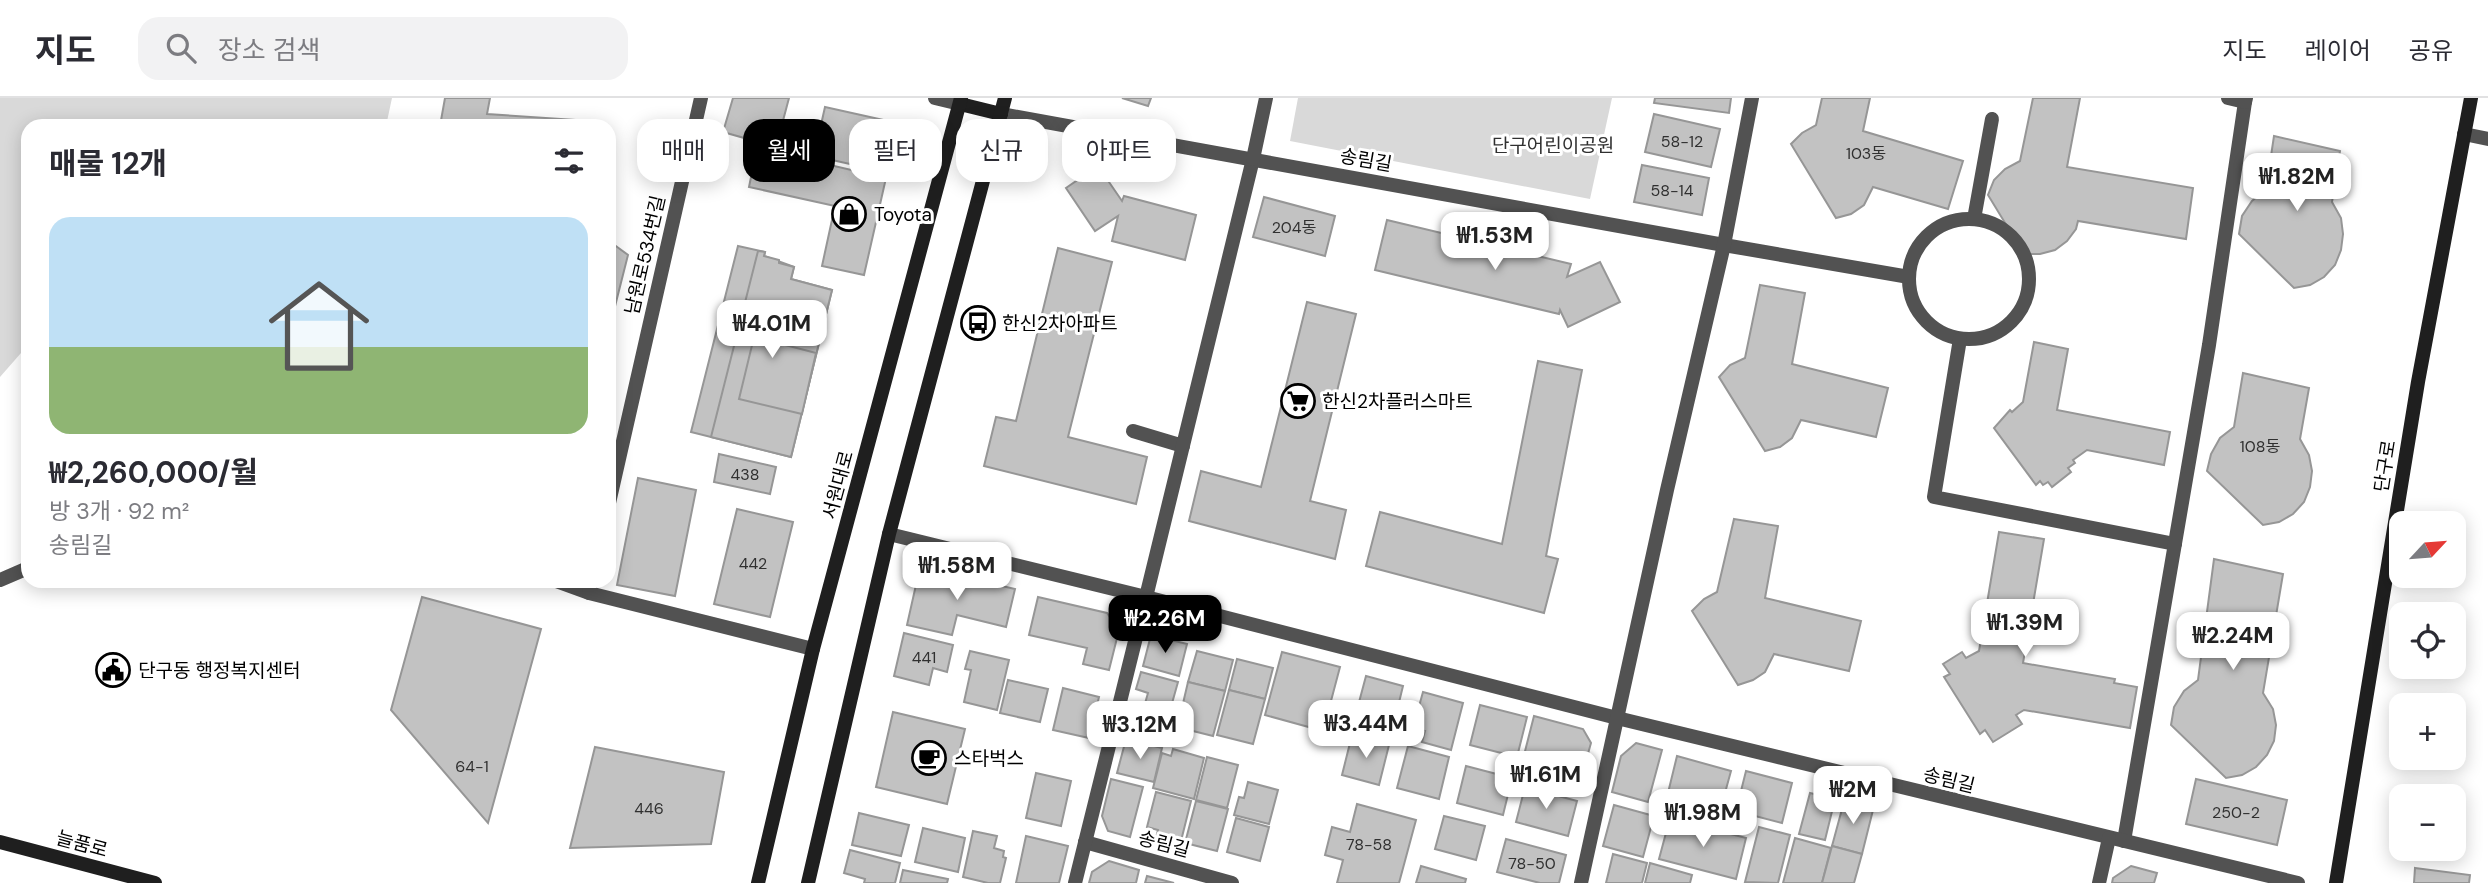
<!DOCTYPE html>
<html lang="ko">
<head>
<meta charset="utf-8">
<style>
	:root { --surface:#fff; --page:#f2f2f3; --text:#2b2b33; --muted:#7c7c81; --line:#e1e1e2; --accent:#000 }
	body { margin:0; font-family:"DM Sans","Noto Sans KR",sans-serif; background:var(--page); color:var(--text); height:100vh; display:flex; flex-direction:column; font-size:26px; white-space:nowrap }
	* { box-sizing:border-box; margin:0 }
	p { font-size:23px; color:var(--muted) }
	.icon { flex:none; width:38px; height:38px; fill:none; stroke:currentColor; stroke-width:2; stroke-linecap:round; stroke-linejoin:round }
	.map { position:relative; flex:1; overflow:hidden }
	.drawer { position:absolute; left:21px; top:21px; width:595px; height:469px; display:flex; flex-direction:column; background:var(--surface); border-radius:21px; box-shadow:0 4px 18px #0003 }
	.drawer>* { flex:none }
	.hud { position:absolute; left:637px; top:21px; width:665px; height:63px; display:flex; gap:14px }
	.needle { width:46px; rotate:64deg }
	.buttons { position:absolute; left:2389px; top:413px; display:grid; gap:14px }
	.buttons a { display:grid; place-items:center; width:77px; height:77px; border-radius:14px; background:var(--surface); box-shadow:0 4px 18px #0003; font-size:35px }
	.price { position:absolute; translate:-50% -60px; padding:0 16px; border-radius:14px; background:#fff; color:#222; font-size:23px; line-height:46px; filter:drop-shadow(0 2px 4px #0008) }
	.price::after { content:''; position:absolute; left:50%; top:42px; width:21px; height:16px; margin-left:-10px; background:inherit; clip-path:polygon(0 0,100% 0,50% 100%) }
	.price.active { background:var(--accent); color:#fff }
	ul { padding:0; list-style:none }
	li { display:grid; align-content:center; gap:14px; height:371px; padding:0 28px }
	li span { display:grid; place-items:center; height:217px; border-radius:21px; color:#555 }
	li>.icon { margin-inline-start:auto }
	span .icon { width:126px; height:126px; fill:#fffc; stroke-width:1 }
	li b { font-size:30px }
	h2 { display:flex; justify-content:space-between; align-items:center; height:84px; padding:0 28px; font-size:30px }
	.chip { padding:0 24px; border-radius:21px; background:var(--surface); box-shadow:0 4px 18px #0003; font-size:24px; line-height:63px }
	.chip.active { background:var(--accent); color:#fff }
	header { display:flex; align-items:center; gap:42px; box-sizing:border-box; height:98px; padding:0 35px; background:var(--surface); border-bottom:2px solid var(--line) }
	header strong { font-size:33px }
	nav { display:flex; gap:38px; margin-inline-start:auto; font-size:24px }
	.search { width:490px; height:63px; background:var(--page); display:flex; align-items:center; gap:18px; box-sizing:border-box; padding:0 24px; border-radius:21px; color:var(--muted); font-size:26px }
	.map>svg:first-child { display:block }
	.green { fill:#d9d9d9 }
	.building { fill:#c2c2c2; stroke:#969696; stroke-width:2 }
	.lines { fill:none; stroke-linecap:round; stroke-linejoin:round }
	.lane { stroke:#525252; stroke-width:14 }
	.street { stroke:#525252; stroke-width:14 }
	.secondary { stroke:#1f1f1f; stroke-width:14 }
	.labels { text-anchor:middle; dominant-baseline:central; stroke-width:6; stroke-linejoin:round; paint-order:stroke }
	.number-label { font-size:16px; fill:#303030 }
	.park-label { font-size:19px; fill:#303030; stroke:#fff }
	.street-label { font-size:19px; fill:#000; stroke:#fff }
	.poi-label { font-size:19px; fill:#000; stroke:#fff; text-anchor:start }
</style>
</head>
<body>
<header>
<strong>지도</strong>
<div class="search"><svg class="icon" aria-label="search" viewBox="0 0 24 24"><circle cx="10" cy="10" r="6"/><path d="M15 15l6 6"/></svg>장소 검색</div>
<nav><a>지도</a><a>레이어</a><a>공유</a></nav>
</header>
<div class="map">
<svg width="2488" height="785" viewBox="0 0 2488 785">
	<rect width="100%" height="100%" fill="#fff"/>
	<g class="green">
		<path d="M0,0H392L386,28H28V247L0,279Z"/>
		<path d="M1298,0H1612L1590,101L1290,43Z"/>
	</g>
	<g class="building">
		<path d="M445,0H490L487,16L590,23V28H440Z"/>
		<path d="M733,0H789L776,49L723,34Z"/>
		<path d="M1122,0H1151L1148,8Z"/>
		<path d="M1655,0H1731L1729,15L1654,5Z"/>
		<path d="M1822,0H1870L1863,33L1963,63L1948,111L1873,89L1864,107L1851,116L1836,120L1791,46L1802,35L1816,27Z"/>
		<path d="M2033,0H2080L2067,69L2193,90L2186,141L2078,123L2076,131L2067,143L2055,152L2040,156H2024L1988,97L1994,82L2005,71L2020,63Z"/>
		<path d="M825,9L897,25L886,74L814,58Z"/>
		<path d="M1654,16L1720,31L1711,69L1645,54Z"/>
		<path d="M2274,38L2340,53L2332,104L2341,120L2343,136L2341,152L2335,167L2324,179L2310,187L2294,190L2239,136L2242,118L2252,103L2266,91Z"/>
		<path d="M757,50L886,80L864,177L822,168L835,108L749,89Z"/>
		<path d="M1642,67L1709,80L1702,117L1634,104Z"/>
		<path d="M1098,68L1122,103L1124,98L1196,117L1185,162L1112,143L1118,118L1095,133L1066,90Z"/>
		<path d="M1264,99L1335,118L1325,158L1253,139Z"/>
		<path d="M1387,122L1571,166L1567,179L1600,164L1620,204L1568,229L1560,212L1559,216L1375,172Z"/>
		<path d="M609,143L628,157L609,232Z"/>
		<path d="M738,148L765,154L764,158L794,169L791,181L832,192L791,359L691,334Z"/>
		<path d="M1058,150L1112,164L1068,339L1147,359L1136,406L984,368L996,319L1016,323Z"/>
		<path d="M758,153L765,154L764,158L779,162V165L794,169L791,181L832,192L791,359L711,339Z"/>
		<path d="M1760,187L1805,195L1792,266L1888,290L1876,339L1801,322L1792,340L1780,349L1765,353L1719,279L1730,267L1745,260Z"/>
		<path d="M1307,204L1356,216L1310,403L1346,412L1335,461L1189,423L1201,373L1261,389Z"/>
		<path d="M754,239L816,255L802,316L739,301Z"/>
		<path d="M2034,244L2068,251L2057,312L2170,334L2164,367L2087,352L2073,362L2075,365L2068,370L2071,374L2052,389L2048,384L2043,387L2040,383L2036,387L1994,330L2010,312L2012,314L2023,304Z"/>
		<path d="M1538,263L1582,272L1546,458L1558,461L1544,515L1366,468L1380,414L1502,446Z"/>
		<path d="M2243,275L2309,290L2300,341L2309,357L2312,373L2310,389L2304,404L2293,416L2279,424L2263,427L2207,373L2211,356L2220,340L2234,329Z"/>
		<path d="M719,356L776,369L770,396L714,384Z"/>
		<path d="M638,380L696,392L675,498L617,487Z"/>
		<path d="M737,411L793,424L770,519L714,506Z"/>
		<path d="M1734,421L1778,428L1765,500L1861,523L1849,573L1774,556L1765,574L1753,582L1738,587L1692,513L1704,501L1717,494Z"/>
		<path d="M1999,434L2044,441L2023,565L2115,581L2114,585L2137,589L2130,630L2024,612L2016,617L2022,626L1993,644L1985,632L1980,636L1944,579L1950,576L1943,566L1962,554L1966,560L1979,553Z"/>
		<path d="M2214,461L2283,476L2263,595L2273,611L2276,627L2274,643L2267,657L2256,669L2242,677L2226,680L2171,627L2174,609L2184,593L2198,582Z"/>
		<path d="M920,469L1015,491L1006,529L957,517L952,537L907,527Z"/>
		<path d="M422,499L541,531L488,725L391,612Z"/>
		<path d="M1038,499L1107,515L1119,532L1109,572L1083,566L1087,550L1029,537Z"/>
		<path d="M904,535L953,547L947,574L933,570L929,587L894,578Z"/>
		<path d="M1151,537L1187,546L1179,578L1143,568Z"/>
		<path d="M970,553L1009,562L997,612L964,604L971,572L965,571Z"/>
		<path d="M1197,553L1233,562L1225,593L1188,584Z"/>
		<path d="M1282,554L1340,569L1323,633L1265,617Z"/>
		<path d="M1237,561L1273,570L1265,601L1229,592Z"/>
		<path d="M1141,574L1178,584L1169,616L1144,609L1148,595L1136,591Z"/>
		<path d="M1366,578L1403,588L1392,633L1354,623Z"/>
		<path d="M1008,582L1048,591L1040,624L1000,615Z"/>
		<path d="M1188,584L1225,593L1213,638L1185,631L1189,616L1181,614Z"/>
		<path d="M1063,590L1099,599L1089,640L1053,632Z"/>
		<path d="M1229,592L1265,601L1253,646L1217,637Z"/>
		<path d="M1423,594L1463,605L1451,652L1422,644L1425,633L1413,630Z"/>
		<path d="M1480,607L1527,619L1517,659L1470,647Z"/>
		<path d="M893,614L965,631L947,706L876,689Z"/>
		<path d="M1534,618L1583,631L1591,645L1582,677L1523,661Z"/>
		<path d="M1352,637L1389,647L1379,687L1342,677Z"/>
		<path d="M1126,641L1162,650L1154,684L1117,675Z"/>
		<path d="M1636,645L1662,652L1648,704L1612,694L1621,658Z"/>
		<path d="M1408,648L1449,659L1439,701L1397,690Z"/>
		<path d="M595,649L724,674L711,746L570,750Z"/>
		<path d="M1173,651L1204,660L1194,701L1153,690L1162,655L1171,658Z"/>
		<path d="M1677,658L1731,673L1720,713L1667,699Z"/>
		<path d="M1207,659L1238,667L1227,710L1196,702Z"/>
		<path d="M1466,668L1512,680L1503,717L1457,705Z"/>
		<path d="M1746,673L1792,685L1782,725L1736,713Z"/>
		<path d="M1036,675L1071,683L1061,728L1026,720Z"/>
		<path d="M1111,681L1143,689L1130,739L1108,733L1102,718Z"/>
		<path d="M2196,681L2287,702L2277,747L2186,726Z"/>
		<path d="M1248,684L1278,692L1269,726L1234,717L1239,699L1244,700Z"/>
		<path d="M1525,689L1577,703L1568,738L1516,724Z"/>
		<path d="M1156,694L1191,703L1180,747L1156,740L1158,732L1147,729Z"/>
		<path d="M1810,695L1835,701L1825,742L1799,736Z"/>
		<path d="M1845,700L1874,708L1862,756L1832,748Z"/>
		<path d="M1196,703L1228,711L1217,753L1185,745Z"/>
		<path d="M1357,706L1416,722L1399,785H1337L1343,762L1325,757L1332,729L1350,734Z"/>
		<path d="M1614,707L1654,718L1643,759L1603,748Z"/>
		<path d="M859,715L909,727L901,758L852,747Z"/>
		<path d="M1444,718L1485,728L1476,762L1435,751Z"/>
		<path d="M1236,720L1269,729L1260,763L1227,754Z"/>
		<path d="M1670,720L1746,740L1736,781L1659,761Z"/>
		<path d="M1759,729L1790,737L1778,785L1745,784Z"/>
		<path d="M923,730L965,740L958,774L915,764Z"/>
		<path d="M973,733L997,738L994,750L1004,753L1003,759L1006,760L1000,785H988L963,779Z"/>
		<path d="M1026,738L1068,748L1059,785H1016Z"/>
		<path d="M1795,740L1831,750L1822,785H1783Z"/>
		<path d="M1506,741L1566,757L1559,785H1540L1497,774Z"/>
		<path d="M1832,748L1862,756L1854,785H1822Z"/>
		<path d="M850,752L900,765L895,785H864L865,781L844,775Z"/>
		<path d="M1613,756L1647,765L1642,785H1606Z"/>
		<path d="M1109,763L1139,772L1136,785H1089L1092,774Z"/>
		<path d="M1650,765L1692,777L1690,785H1645Z"/>
		<path d="M1421,768L1466,781L1465,785H1416Z"/>
		<path d="M2131,768L2157,775L2154,785H2112L2113,780Z"/>
		<path d="M2415,770L2470,777L2469,785H2414Z"/>
		<path d="M903,772L948,781L947,785H900Z"/>
		<path d="M1147,778L1174,785H1145Z"/>
	</g>
	<g class="lines">
		<g class="lane">
			<path d="M2464,36L2488,41"/>
			<circle cx="1969" cy="181" r="60"/>
			<path d="M1974,121L1992,21"/>
			<path d="M1724,147L1909,179"/>
			<path d="M1960,241L1934,399L2175,446"/>
			<path d="M1133,333L1183,348"/>
			<path d="M0,482L28,470"/>
			<path d="M556,483L589,495"/>
			<path d="M1146,499L1253,61"/>
			<path d="M2124,743L2209,247L2245,4"/>
		</g>
		<g class="street">
			<path d="M935,0L960,6"/>
			<path d="M2228,0L2245,4L2246,0"/>
			<path d="M1001,16L1724,147"/>
			<path d="M1253,61L1266,0"/>
			<path d="M609,405L701,0"/>
			<path d="M889,436L1146,499L1617,620L2298,785"/>
			<path d="M591,483L589,495L813,551"/>
			<path d="M1085,744L1232,785"/>
			<path d="M1075,785L1146,499"/>
			<path d="M1581,785L1667,392L1724,147L1752,0"/>
			<path d="M2099,785L2109,740"/>
		</g>
		<g class="secondary">
			<path d="M960,6L1001,16"/>
			<path d="M0,744L155,785"/>
			<path d="M758,785L813,551L961,0"/>
			<path d="M808,785L889,436L1005,0"/>
			<path d="M2336,785L2418,284L2471,0"/>
		</g>
	</g>
	<defs>
		<g id="shop-ring" transform="scale(1.75)"><circle r="9.5" fill="#fff" stroke="#000" stroke-width="1.5"/><path d="M-5-2.5h2.3a2.7 3.5 0 0 1 5.4 0H5L5.5 6h-11ZM-1.5-2.5h3a1.5 2.3 0 0 0-3 0Z" fill="#000"/></g>
		<g id="bus-ring" transform="scale(1.75)"><circle r="9.5" fill="#fff" stroke="#000" stroke-width="1.5"/><path d="M-5-6H5V4H4V6H2V4H-2V6H-4V4H-5ZM-3.5-4V0h7V-4ZM-3.5 1.2v1.5H-2V1.2ZM2 1.2v1.5H3.5V1.2Z" fill="#000"/></g>
		<g id="supermarket-ring" transform="scale(1.75)"><circle r="9.5" fill="#fff" stroke="#000" stroke-width="1.5"/><path d="M-6-5.5h2.5l.6 2H6L4.5 2H-2.5L-4.4-4H-6ZM-1.5 3.2a1.3 1.3 0 1 0 .1 0ZM3 3.2a1.3 1.3 0 1 0 .1 0Z" fill="#000"/></g>
		<g id="civic-ring" transform="scale(1.75)"><circle r="9.5" fill="#fff" stroke="#000" stroke-width="1.5"/><path d="M-.6-6.5H3V-4.5H.6V-3L4-1V1h2V6H-6V1h2V-1L-.6-3ZM-1.2 2.5V6h2.4V2.5Z" fill="#000"/></g>
		<g id="cafe-ring" transform="scale(1.75)"><circle r="9.5" fill="#fff" stroke="#000" stroke-width="1.5"/><path d="M-5.5-4.5H6V0H3Q3 3.5 0 3.5H-2.5Q-5.5 3.5-5.5 0ZM3-3.2v2h1.7v-2ZM-6 4.5H4V6H-6Z" fill="#000"/></g>
	</defs>
	<g fill-rule="evenodd">
		<use href="#shop-ring" x="849" y="116"/>
		<use href="#bus-ring" x="978" y="225"/>
		<use href="#supermarket-ring" x="1298" y="303"/>
		<use href="#civic-ring" x="113" y="572"/>
		<use href="#cafe-ring" x="929" y="660"/>
	</g>
	<g class="labels">
		<g class="number-label">
			<text x="1682" y="43">58-12</text>
			<text x="1866" y="55">103동</text>
			<text x="1672" y="92">58-14</text>
			<text x="1294" y="129">204동</text>
			<text x="2260" y="348">108동</text>
			<text x="745" y="376">438</text>
			<text x="753" y="465">442</text>
			<text x="924" y="559">441</text>
			<text x="472" y="668">64-1</text>
			<text x="649" y="710">446</text>
			<text x="2236" y="714">250-2</text>
			<text x="1369" y="746">78-58</text>
			<text x="1532" y="765">78-50</text>
		</g>
		<g class="park-label">
			<text x="1553" y="47">단구어린이공원</text>
		</g>
		<g class="street-label">
			<text transform="translate(1366 62) rotate(10)">송림길</text>
			<text transform="translate(645 157) rotate(-77)">남원로534번길</text>
			<text transform="translate(2385 368) rotate(-81)">단구로</text>
			<text transform="translate(838 387) rotate(-75)">서원대로</text>
			<text transform="translate(1949 682) rotate(14)">송림길</text>
			<text transform="translate(82 746) rotate(15)">늘품로</text>
			<text transform="translate(1164 746) rotate(15)">송림길</text>
		</g>
		<g class="poi-label">
			<text x="874" y="116">Toyota</text>
			<text x="1002" y="225">한신2차아파트</text>
			<text x="1322" y="303">한신2차플러스마트</text>
			<text x="138" y="572">단구동 행정복지센터</text>
			<text x="954" y="660">스타벅스</text>
		</g>
	</g>
</svg>
<div class="buttons">
<a><svg class="needle" viewBox="-14 -14 28 28"><path d="M0-13l5 13h-10z" fill="#e53935"/><path d="M0 13l5-13h-10z" fill="#7c7c81"/></svg></a>
<a><svg class="icon" aria-label="locate" viewBox="0 0 24 24"><circle cx="12" cy="12" r="6"/><path d="M12 2v4M12 18v4M2 12h4M18 12h4"/></svg></a>
<a>+</a>
<a>−</a>
</div>
<b class="price" style="left:2297px;top:115px">₩1.82M</b>
<b class="price" style="left:1495px;top:174px">₩1.53M</b>
<b class="price" style="left:772px;top:262px">₩4.01M</b>
<b class="price" style="left:957px;top:504px">₩1.58M</b>
<b class="price active" style="left:1165px;top:557px">₩2.26M</b>
<b class="price" style="left:2025px;top:561px">₩1.39M</b>
<b class="price" style="left:2233px;top:574px">₩2.24M</b>
<b class="price" style="left:1366px;top:662px">₩3.44M</b>
<b class="price" style="left:1140px;top:663px">₩3.12M</b>
<b class="price" style="left:1546px;top:713px">₩1.61M</b>
<b class="price" style="left:1853px;top:728px">₩2M</b>
<b class="price" style="left:1703px;top:751px">₩1.98M</b>
<div class="hud">
<a class="chip">매매</a>
<a class="chip active">월세</a>
<a class="chip">필터</a>
<a class="chip">신규</a>
<a class="chip">아파트</a>
</div>
<section class="drawer">
<h2>매물 12개<svg class="icon" aria-label="filters" viewBox="0 0 24 24"><path d="M4 7h16M4 17h16"/><circle cx="9" cy="7" r="2"/><circle cx="15" cy="17" r="2"/></svg></h2>
<ul>
<li><span style="background:linear-gradient(#bfe0f5 60%,#8fb573 0)"><svg class="icon" aria-label="home" viewBox="0 0 24 24"><path d="M3 11l9-7 9 7M6 9v11h12V9"/></svg></span><div><b>₩2,260,000/월</b><p>방 3개 · 92 m²</p><p>송림길</p></div></li>
</ul>
</section>
</div>
</body>
</html>
